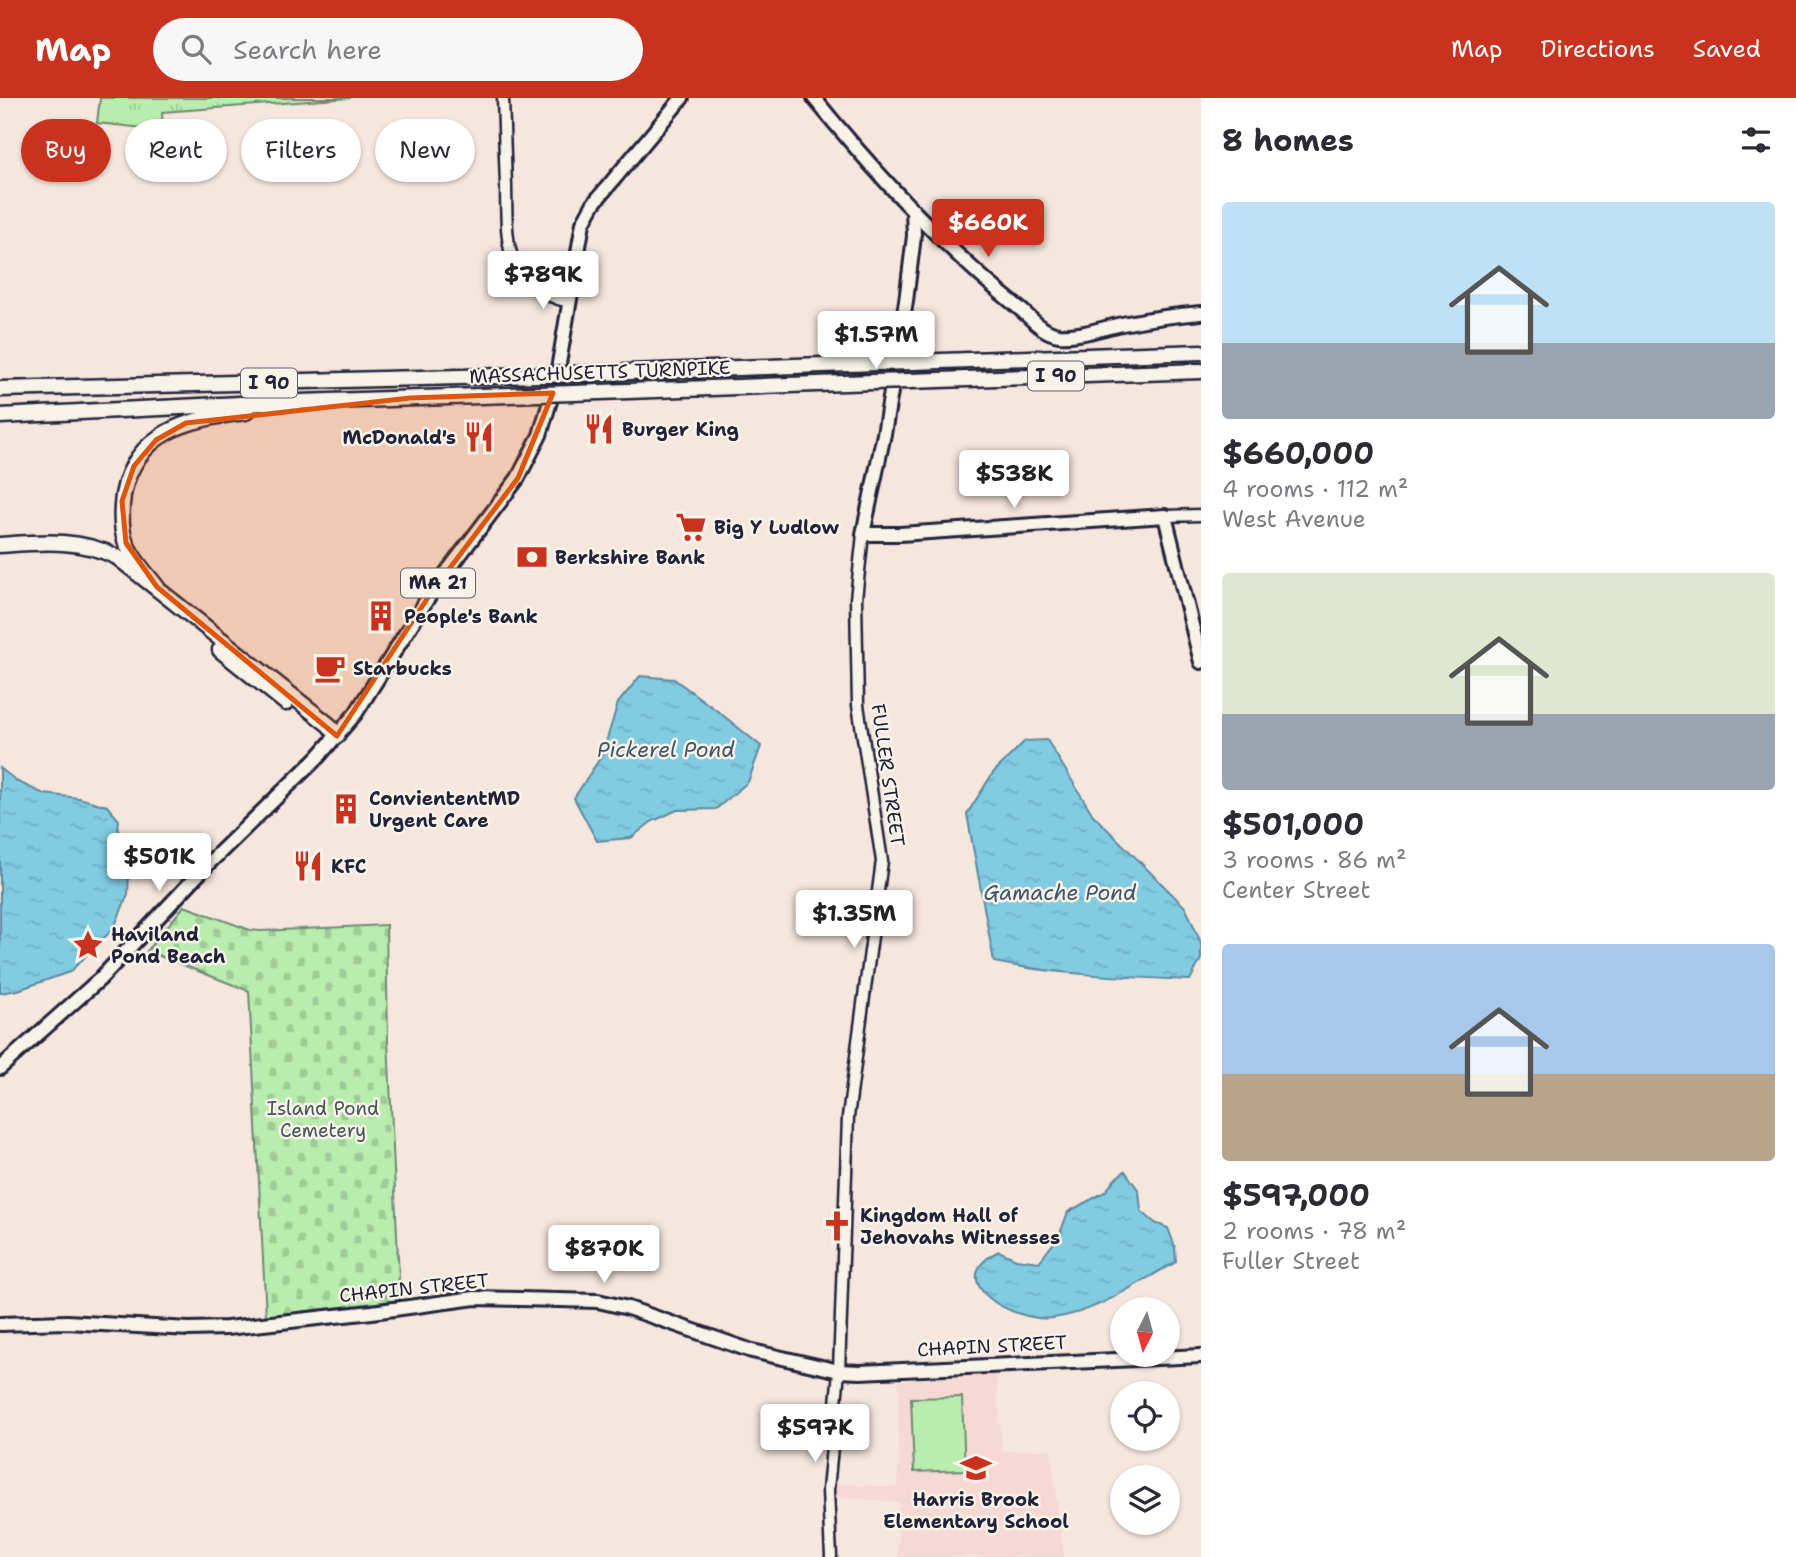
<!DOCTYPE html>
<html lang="en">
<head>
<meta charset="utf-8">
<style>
	:root { --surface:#fff; --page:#f7f7f7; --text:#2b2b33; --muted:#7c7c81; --accent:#c8321e }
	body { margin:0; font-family:"Shantell Sans",sans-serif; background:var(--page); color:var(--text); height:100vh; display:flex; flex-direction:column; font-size:26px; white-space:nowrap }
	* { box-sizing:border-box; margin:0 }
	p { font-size:23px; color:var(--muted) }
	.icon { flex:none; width:38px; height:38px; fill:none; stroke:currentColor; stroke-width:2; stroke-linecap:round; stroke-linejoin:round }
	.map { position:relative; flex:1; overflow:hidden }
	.side { display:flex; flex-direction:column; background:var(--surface); width:595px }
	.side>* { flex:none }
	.hud { position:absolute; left:21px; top:21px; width:665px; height:63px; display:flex; gap:14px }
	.needle { width:46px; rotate:186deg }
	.fabs { position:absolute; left:1110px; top:1199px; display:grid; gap:14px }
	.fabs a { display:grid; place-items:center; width:70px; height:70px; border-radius:50%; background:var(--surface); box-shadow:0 2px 5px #0004; font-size:35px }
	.price { position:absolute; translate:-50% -60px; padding:0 16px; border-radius:7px; background:#fff; color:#222; font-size:23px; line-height:46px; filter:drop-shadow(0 2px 4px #0008) }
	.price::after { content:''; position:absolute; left:50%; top:42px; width:21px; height:16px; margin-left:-10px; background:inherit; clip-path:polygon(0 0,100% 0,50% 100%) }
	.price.on { background:var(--accent); color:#fff }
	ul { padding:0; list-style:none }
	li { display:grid; align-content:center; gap:14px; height:371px; padding:0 21px }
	li span { display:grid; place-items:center; height:217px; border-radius:7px; color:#555 }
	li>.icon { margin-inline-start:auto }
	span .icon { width:126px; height:126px; fill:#fffc; stroke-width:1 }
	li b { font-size:30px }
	h2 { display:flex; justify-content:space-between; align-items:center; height:84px; padding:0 21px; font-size:30px }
	.tag { padding:0 24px; border-radius:32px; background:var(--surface); box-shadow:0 2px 5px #0004; font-size:24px; line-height:63px }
	.tag.on { background:var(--accent); color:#fff }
	header { display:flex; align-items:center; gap:42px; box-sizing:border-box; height:98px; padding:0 35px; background:var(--accent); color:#fff }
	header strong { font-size:33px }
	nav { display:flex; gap:38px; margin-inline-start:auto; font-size:24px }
	.search { width:490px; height:63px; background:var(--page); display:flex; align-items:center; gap:18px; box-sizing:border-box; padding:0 24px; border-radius:38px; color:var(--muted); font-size:26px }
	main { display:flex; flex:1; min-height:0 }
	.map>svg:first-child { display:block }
	.built { fill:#f5d9d2 }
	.cemetery { fill:url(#cemetery-stones); stroke:#6e8874; stroke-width:2 }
	.park { fill:url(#park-tufts); stroke:#6e8874; stroke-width:2 }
	.pitch { fill:#b9edae; stroke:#6e8874; stroke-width:2 }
	.water { fill:url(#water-ripples); stroke:#5b889f; stroke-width:2 }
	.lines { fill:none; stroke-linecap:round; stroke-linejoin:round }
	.minor-casing { stroke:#22223b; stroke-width:15 }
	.major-casing { stroke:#22223b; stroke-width:18 }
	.highway-casing { stroke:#22223b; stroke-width:19 }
	.minor { stroke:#f7f3e8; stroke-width:10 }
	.major { stroke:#f7f3e8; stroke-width:12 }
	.highway { stroke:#f7f3e8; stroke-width:14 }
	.highway-bridge-casing { stroke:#22223b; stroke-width:19; stroke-linecap:butt }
	.highway-bridge { stroke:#f7f3e8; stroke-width:14 }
	.marked { fill:#de560e; fill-opacity:0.2; stroke:#de560e; stroke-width:5; stroke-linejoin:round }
	.labels { text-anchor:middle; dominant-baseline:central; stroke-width:5; stroke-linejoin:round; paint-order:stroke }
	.shield { fill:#f7f3e8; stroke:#62616f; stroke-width:2 }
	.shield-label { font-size:18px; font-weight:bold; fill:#22223b }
	.street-label { font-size:19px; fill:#22223b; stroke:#f7f3e8 }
	.poi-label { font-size:19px; font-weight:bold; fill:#22223b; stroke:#f7f3e8; text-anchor:start }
	.park-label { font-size:19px; fill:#485558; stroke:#f7f3e8 }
	.water-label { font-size:21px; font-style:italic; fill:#3e556d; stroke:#f7f3e8 }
</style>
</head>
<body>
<header>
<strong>Map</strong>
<div class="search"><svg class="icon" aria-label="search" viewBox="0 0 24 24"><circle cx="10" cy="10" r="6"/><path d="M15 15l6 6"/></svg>Search here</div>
<nav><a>Map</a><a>Directions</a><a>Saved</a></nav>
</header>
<main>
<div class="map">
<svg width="1201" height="1459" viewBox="0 0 1201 1459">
	<defs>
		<pattern id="cemetery-stones" width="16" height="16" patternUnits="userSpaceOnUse" patternTransform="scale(1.75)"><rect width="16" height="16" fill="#b9edae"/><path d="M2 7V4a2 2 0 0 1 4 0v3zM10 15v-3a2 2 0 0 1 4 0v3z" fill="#9fcb97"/></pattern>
		<pattern id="park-tufts" width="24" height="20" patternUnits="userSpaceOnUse" patternTransform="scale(1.75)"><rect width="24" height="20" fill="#b9edae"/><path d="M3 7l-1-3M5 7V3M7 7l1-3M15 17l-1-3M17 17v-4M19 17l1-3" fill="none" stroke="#9fcb97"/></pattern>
		<pattern id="water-ripples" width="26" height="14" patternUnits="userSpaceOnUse" patternTransform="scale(1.75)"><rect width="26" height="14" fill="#81cce1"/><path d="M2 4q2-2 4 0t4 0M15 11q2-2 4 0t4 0" fill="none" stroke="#6fafc2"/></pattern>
	</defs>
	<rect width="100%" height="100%" fill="#f6e7de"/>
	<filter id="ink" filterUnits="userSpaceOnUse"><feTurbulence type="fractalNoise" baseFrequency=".0143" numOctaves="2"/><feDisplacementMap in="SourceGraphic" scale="14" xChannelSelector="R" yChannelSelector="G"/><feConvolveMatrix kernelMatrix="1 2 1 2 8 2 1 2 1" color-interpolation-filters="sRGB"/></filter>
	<g filter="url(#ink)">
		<path class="built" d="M996,1277L1002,1353L1051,1352L1064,1459H898L899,1404L836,1399V1386L898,1390L899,1283Z"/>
		<path class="cemetery" d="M184,808L250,832L260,833L386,827L388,942L400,1202L266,1218L249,893L147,853Z"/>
		<path class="park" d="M100,0H351L162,14L163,32L97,25Z"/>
		<path class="pitch" d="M962,1299L965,1372L914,1374L911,1300Z"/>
		<g class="water">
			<path d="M640,578L674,581L720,615L761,648L748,684L716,711L677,712L651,724L631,740L597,743L574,700L602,657L618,605Z"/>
			<path d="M1047,642L1093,717L1186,810L1201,845V861L1190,882C1124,879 1059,877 994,864L967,716L993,675L1025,643Z"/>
			<path d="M0,670L18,684L44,696L79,700L107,708L119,722L118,730L129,773L128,796L114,830L70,874L18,892L0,895Z"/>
			<path d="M1125,1073L1139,1093L1141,1113L1155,1125L1168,1130L1175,1149L1176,1164C1136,1185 1099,1214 1053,1220C1015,1225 939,1184 999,1153L1016,1161L1039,1164L1059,1138L1068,1114L1105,1094L1116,1080Z"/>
		</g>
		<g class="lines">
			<g class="minor-casing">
				<g id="minor">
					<path d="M503,0C504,29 505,59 506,88C507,144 502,188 569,204"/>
					<path d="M1165,418L1201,417"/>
					<path d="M831,1459L828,1392L839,1273L848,1019L882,763L858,607L856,501L863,436"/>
				</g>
			</g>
			<g class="major-casing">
				<g id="major">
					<path d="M814,0C875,75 944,150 1019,210C1031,220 1043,235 1059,237C1079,239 1102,230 1122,226C1148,221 1174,217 1201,215"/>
					<path d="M913,112L914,138L906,203L884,336L863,436H900L1165,418L1201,564"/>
					<path d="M0,970L100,881L208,766L318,659L356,615L431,495L518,380L540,337L556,283L583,125L594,105L682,0"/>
					<path d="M0,1226L67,1224L189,1231L227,1230L372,1214L475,1200L598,1203L628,1210L752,1253L839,1273L860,1274L1201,1258"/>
				</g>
			</g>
			<g class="highway-casing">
				<g id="highway">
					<path d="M913,264L1201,254"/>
					<path d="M575,276L876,265"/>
					<path d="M910,283L1201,273"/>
					<path d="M0,291L539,277"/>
					<path d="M573,295L873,284"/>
					<path d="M0,318L240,306L539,296"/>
					<path d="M0,447C42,444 79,440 117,459L329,627L337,638"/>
					<path d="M157,489C146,475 133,462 126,445C120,430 121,413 123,397C135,333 190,320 246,314"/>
					<path d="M220,552L286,605"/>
				</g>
			</g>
			<use href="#minor" class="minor"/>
			<use href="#major" class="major"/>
			<use href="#highway" class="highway"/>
			<g class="highway-bridge-casing">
				<g id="highway-bridge">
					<path d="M876,265L913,264"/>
					<path d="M539,277L575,276"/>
					<path d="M873,284L910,283"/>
					<path d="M539,296L573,295"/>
				</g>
			</g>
			<use href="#highway-bridge" class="highway-bridge"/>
		</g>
	</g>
	<path class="marked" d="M553,295L518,380L431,495L337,638L157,489L126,445L122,403L134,368L156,342L186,325L410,300Z"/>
	<defs>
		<g id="restaurant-bare" transform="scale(2.415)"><path d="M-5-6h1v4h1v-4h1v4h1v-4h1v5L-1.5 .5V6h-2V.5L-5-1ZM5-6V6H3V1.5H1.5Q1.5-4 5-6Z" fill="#c8321e" stroke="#f7f3e8" stroke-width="2.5" paint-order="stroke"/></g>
		<g id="supermarket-bare" transform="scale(2.415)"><path d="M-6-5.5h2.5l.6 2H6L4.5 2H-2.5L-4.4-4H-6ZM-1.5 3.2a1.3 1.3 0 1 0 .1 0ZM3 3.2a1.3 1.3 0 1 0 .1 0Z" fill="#c8321e" stroke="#f7f3e8" stroke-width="2.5" paint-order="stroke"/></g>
		<g id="bank-bare" transform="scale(2.415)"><path d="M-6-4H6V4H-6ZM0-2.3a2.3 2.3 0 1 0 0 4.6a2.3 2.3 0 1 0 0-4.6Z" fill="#c8321e" stroke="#f7f3e8" stroke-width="2.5" paint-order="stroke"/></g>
		<g id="building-bare" transform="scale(2.415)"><path d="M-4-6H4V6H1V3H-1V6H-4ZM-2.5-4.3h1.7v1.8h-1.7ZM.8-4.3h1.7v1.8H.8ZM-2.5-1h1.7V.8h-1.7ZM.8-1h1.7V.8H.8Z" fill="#c8321e" stroke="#f7f3e8" stroke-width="2.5" paint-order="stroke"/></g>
		<g id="cafe-bare" transform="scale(2.415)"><path d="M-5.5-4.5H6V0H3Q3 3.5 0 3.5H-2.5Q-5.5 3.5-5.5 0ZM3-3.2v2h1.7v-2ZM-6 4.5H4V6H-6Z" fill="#c8321e" stroke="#f7f3e8" stroke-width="2.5" paint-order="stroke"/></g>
		<g id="sight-bare" transform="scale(2.415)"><path d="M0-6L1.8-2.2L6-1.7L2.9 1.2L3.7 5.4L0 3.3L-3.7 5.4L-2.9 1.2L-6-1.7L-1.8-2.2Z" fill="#c8321e" stroke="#f7f3e8" stroke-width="2.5" paint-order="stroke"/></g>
		<g id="church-bare" transform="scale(2.415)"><path d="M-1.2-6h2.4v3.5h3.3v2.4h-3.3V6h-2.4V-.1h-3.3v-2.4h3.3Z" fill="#c8321e" stroke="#f7f3e8" stroke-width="2.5" paint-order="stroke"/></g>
		<g id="school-bare" transform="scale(2.415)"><path d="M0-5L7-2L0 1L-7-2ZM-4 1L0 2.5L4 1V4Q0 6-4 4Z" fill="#c8321e" stroke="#f7f3e8" stroke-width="2.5" paint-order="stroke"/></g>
	</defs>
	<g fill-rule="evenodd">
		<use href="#restaurant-bare" x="599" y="331"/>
		<use href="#restaurant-bare" x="479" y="339"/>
		<use href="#supermarket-bare" x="691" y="429"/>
		<use href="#bank-bare" x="532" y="459"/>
		<use href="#building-bare" x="381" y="518"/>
		<use href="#cafe-bare" x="330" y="570"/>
		<use href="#building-bare" x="346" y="711"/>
		<use href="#restaurant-bare" x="308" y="768"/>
		<use href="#sight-bare" x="88" y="847"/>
		<use href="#church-bare" x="837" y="1128"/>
		<use href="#school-bare" x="976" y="1370"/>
	</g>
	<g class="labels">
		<g class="shield">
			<rect x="1028" y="263.5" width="56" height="29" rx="5"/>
			<rect x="241" y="270.5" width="56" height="29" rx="5"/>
			<rect x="401" y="470.5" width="74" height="29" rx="5"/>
		</g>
		<g class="shield-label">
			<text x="1056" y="278">I 90</text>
			<text x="269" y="285">I 90</text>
			<text x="438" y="485">MA 21</text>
		</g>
		<g class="street-label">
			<text transform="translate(600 274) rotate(-2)">MASSACHUSETTS TURNPIKE</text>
			<text transform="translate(888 677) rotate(82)">FULLER STREET</text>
			<text transform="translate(414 1190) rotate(-6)">CHAPIN STREET</text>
			<text transform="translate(992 1248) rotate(-3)">CHAPIN STREET</text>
		</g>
		<g class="poi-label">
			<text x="622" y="331">Burger King</text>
			<text x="456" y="339" text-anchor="end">McDonald's</text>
			<text x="714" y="429">Big Y Ludlow</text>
			<text x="555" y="459">Berkshire Bank</text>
			<text x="404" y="518">People's Bank</text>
			<text x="353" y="570">Starbucks</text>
			<text x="369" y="700">ConviententMD<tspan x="369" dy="22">Urgent Care</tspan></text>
			<text x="331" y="768">KFC</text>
			<text x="111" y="836">Haviland<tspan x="111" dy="22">Pond Beach</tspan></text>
			<text x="860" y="1117">Kingdom Hall of<tspan x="860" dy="22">Jehovahs Witnesses</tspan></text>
			<text x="976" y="1401" text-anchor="middle">Harris Brook<tspan x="976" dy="22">Elementary School</tspan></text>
		</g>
		<g class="park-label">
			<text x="323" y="1010">Island Pond<tspan x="323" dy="22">Cemetery</tspan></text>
		</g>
		<g class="water-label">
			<text x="666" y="652">Pickerel Pond</text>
			<text x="1060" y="795">Gamache Pond</text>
		</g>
	</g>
</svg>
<div class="fabs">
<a><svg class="needle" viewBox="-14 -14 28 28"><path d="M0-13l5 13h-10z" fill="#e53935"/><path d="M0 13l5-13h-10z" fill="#7c7c81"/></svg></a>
<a><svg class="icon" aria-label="locate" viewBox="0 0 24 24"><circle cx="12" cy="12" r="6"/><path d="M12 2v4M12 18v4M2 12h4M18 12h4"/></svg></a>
<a><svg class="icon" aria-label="layers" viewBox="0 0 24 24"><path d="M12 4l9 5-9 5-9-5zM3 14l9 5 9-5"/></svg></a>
</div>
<b class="price on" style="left:988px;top:161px">$660K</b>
<b class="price" style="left:543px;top:213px">$789K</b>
<b class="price" style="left:876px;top:273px">$1.57M</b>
<b class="price" style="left:1014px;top:412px">$538K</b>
<b class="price" style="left:159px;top:795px">$501K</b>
<b class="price" style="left:854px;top:852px">$1.35M</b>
<b class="price" style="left:604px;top:1187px">$870K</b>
<b class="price" style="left:815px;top:1366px">$597K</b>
<div class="hud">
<a class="tag on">Buy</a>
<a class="tag">Rent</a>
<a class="tag">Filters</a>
<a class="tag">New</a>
</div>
</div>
<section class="side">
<h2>8 homes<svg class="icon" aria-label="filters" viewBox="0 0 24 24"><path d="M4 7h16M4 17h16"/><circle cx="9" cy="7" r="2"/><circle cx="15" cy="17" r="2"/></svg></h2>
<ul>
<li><span style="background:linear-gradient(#bfe0f5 65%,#9aa5b1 0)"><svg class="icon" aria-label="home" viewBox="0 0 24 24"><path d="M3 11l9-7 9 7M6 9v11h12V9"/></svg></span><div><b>$660,000</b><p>4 rooms · 112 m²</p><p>West Avenue</p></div></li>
<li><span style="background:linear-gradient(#dfe7d0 65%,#9aa5b1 0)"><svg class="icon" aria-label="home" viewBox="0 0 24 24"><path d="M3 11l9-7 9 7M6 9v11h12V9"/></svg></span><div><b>$501,000</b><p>3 rooms · 86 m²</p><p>Center Street</p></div></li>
<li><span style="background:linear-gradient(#a9c7e8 60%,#b9a48a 0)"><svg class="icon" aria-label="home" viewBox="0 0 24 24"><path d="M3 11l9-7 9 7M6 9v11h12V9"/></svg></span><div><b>$597,000</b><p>2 rooms · 78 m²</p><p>Fuller Street</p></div></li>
</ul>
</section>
</main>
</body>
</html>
